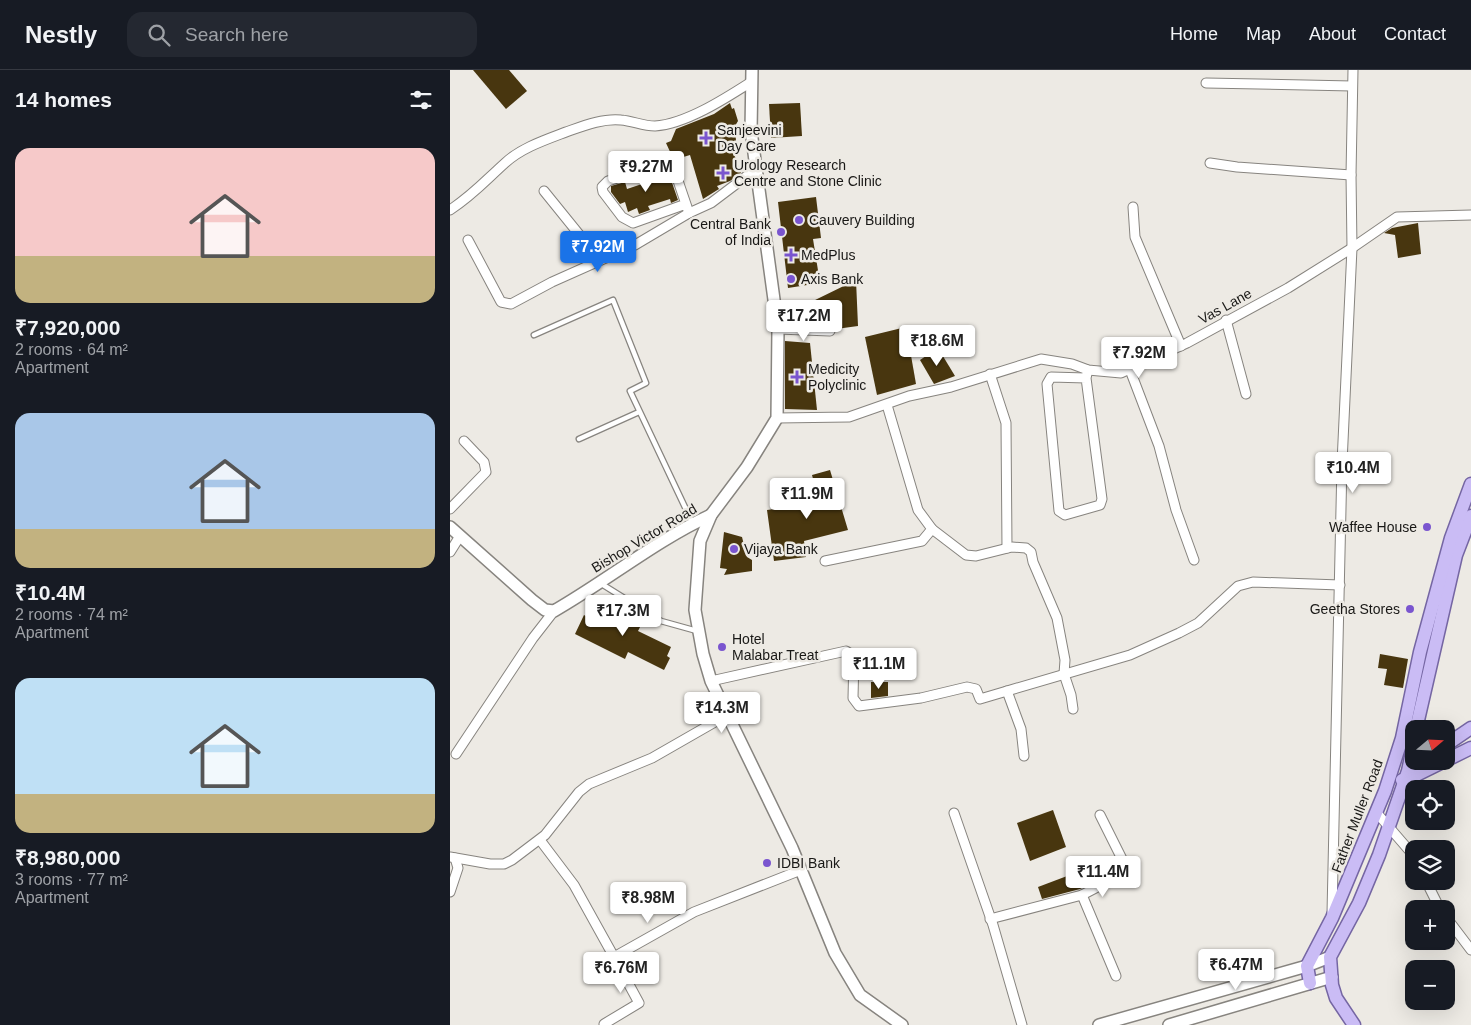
<!DOCTYPE html>
<html lang="en">
<head>
<meta charset="utf-8">
<style>
	:root { --surface:#171b24; --page:#242831; --text:#f1f3f6; --muted:#9ea1a6; --line:#363941; --accent:#1a73e8 }
	body { margin:0; font-family:Arial,sans-serif; background:var(--page); color:var(--text); height:100vh; display:flex; flex-direction:column; font-size:19px; white-space:nowrap }
	* { box-sizing:border-box; margin:0 }
	p { font-size:16px; color:var(--muted) }
	.icon { flex:none; width:28px; height:28px; fill:none; stroke:currentColor; stroke-width:2; stroke-linecap:round; stroke-linejoin:round }
	.map { position:relative; flex:1; overflow:hidden }
	.side { display:flex; flex-direction:column; background:var(--surface); width:450px }
	.side>* { flex:none }
	.needle { width:32px; rotate:71deg }
	.buttons { position:absolute; left:955px; top:650px; display:grid; gap:10px }
	.buttons a { display:grid; place-items:center; width:50px; height:50px; border-radius:10px; background:var(--surface); box-shadow:0 5px 20px #0002; font-size:25px }
	.price { position:absolute; translate:-50% -42px; padding:0 11px; border-radius:5px; background:#fff; color:#222; font-size:16px; line-height:32px; filter:drop-shadow(0 1px 2px #0008) }
	.price::after { content:''; position:absolute; left:50%; top:30px; width:15px; height:11px; margin-left:-8px; background:inherit; clip-path:polygon(0 0,100% 0,50% 100%) }
	.price.selected { background:var(--accent); color:#fff }
	ul { padding:0; list-style:none }
	li { display:grid; align-content:center; gap:10px; height:265px; padding:0 15px }
	li span { display:grid; place-items:center; height:155px; border-radius:15px; color:#555 }
	li>.icon { margin-inline-start:auto }
	span .icon { width:90px; height:90px; fill:#fffc; stroke-width:1 }
	li b { font-size:21px }
	h2 { display:flex; justify-content:space-between; align-items:center; height:60px; padding:0 15px; font-size:21px }
	header { display:flex; align-items:center; gap:30px; box-sizing:border-box; height:70px; padding:0 25px; background:var(--surface); border-bottom:1px solid var(--line) }
	header strong { font-size:24px }
	nav { display:flex; gap:28px; margin-inline-start:auto; font-size:18px }
	.search { width:350px; height:45px; background:var(--page); display:flex; align-items:center; gap:12px; box-sizing:border-box; padding:0 18px; border-radius:15px; color:var(--muted); font-size:19px }
	main { display:flex; flex:1; min-height:0 }
	.map>svg:first-child { display:block }
	.building { fill:#48360f }
	.lines { fill:none; stroke-linecap:round; stroke-linejoin:round }
	.lane-casing { stroke:#87847f; stroke-width:7 }
	.street-casing { stroke:#87847f; stroke-width:11 }
	.secondary-casing { stroke:#87847f; stroke-width:14 }
	.primary-casing { stroke:#7566a3; stroke-width:15 }
	.lane { stroke:#fff; stroke-width:4.5 }
	.street { stroke:#fff; stroke-width:9 }
	.secondary { stroke:#fff; stroke-width:11 }
	.primary { stroke:#cabcf5; stroke-width:12 }
	.poi-dot { fill:#7a55cf; stroke:#edeae4; stroke-width:2 }
	.labels { text-anchor:middle; dominant-baseline:central; stroke-width:5; stroke-linejoin:round; paint-order:stroke }
	.poi-label { font-size:14px; fill:#191816; stroke:#edeae4; text-anchor:start }
	.street-label { font-size:14px; fill:#191816; stroke:#edeae4 }
</style>
</head>
<body>
<header>
<strong>Nestly</strong>
<div class="search"><svg class="icon" aria-label="search" viewBox="0 0 24 24"><circle cx="10" cy="10" r="6"/><path d="M15 15l6 6"/></svg>Search here</div>
<nav><a>Home</a><a>Map</a><a>About</a><a>Contact</a></nav>
</header>
<main>
<section class="side">
<h2>14 homes<svg class="icon" aria-label="filters" viewBox="0 0 24 24"><path d="M4 7h16M4 17h16"/><circle cx="9" cy="7" r="2"/><circle cx="15" cy="17" r="2"/></svg></h2>
<ul>
<li><span style="background:linear-gradient(#f6c9c9 70%,#c2b280 0)"><svg class="icon" aria-label="home" viewBox="0 0 24 24"><path d="M3 11l9-7 9 7M6 9v11h12V9"/></svg></span><div><b>₹7,920,000</b><p>2 rooms · 64 m²</p><p>Apartment</p></div></li>
<li><span style="background:linear-gradient(#a9c7e8 75%,#c2b280 0)"><svg class="icon" aria-label="home" viewBox="0 0 24 24"><path d="M3 11l9-7 9 7M6 9v11h12V9"/></svg></span><div><b>₹10.4M</b><p>2 rooms · 74 m²</p><p>Apartment</p></div></li>
<li><span style="background:linear-gradient(#bfe0f5 75%,#c2b280 0)"><svg class="icon" aria-label="home" viewBox="0 0 24 24"><path d="M3 11l9-7 9 7M6 9v11h12V9"/></svg></span><div><b>₹8,980,000</b><p>3 rooms · 77 m²</p><p>Apartment</p></div></li>
</ul>
</section>
<div class="map">
<svg width="1021" height="955" viewBox="0 0 1021 955">
	<rect width="100%" height="100%" fill="#edeae4"/>
	<g class="building">
		<path d="M23,0H59L77,21L56,39Z"/>
		<path d="M280,33L282,39L284,38L288,51L285,56L286,71L280,73L291,103L280,111L267,116L269,119L253,129L240,85L230,88L226,84L222,86L216,73L221,71L226,59L264,44Z"/>
		<path d="M350,33L352,66L321,68L319,34Z"/>
		<path d="M212,100L214,106L219,104L228,130L221,133L220,129L198,136L200,140L189,144L187,138L178,142L175,132L170,134L161,122V116L175,112L177,119L198,112L195,105Z"/>
		<path d="M366,127L371,168L363,169L370,213L338,218L328,132Z"/>
		<path d="M968,153L971,184L948,188L945,165L934,163L942,158Z"/>
		<path d="M406,210L408,256L386,259L381,255L371,254L361,232Z"/>
		<path d="M456,257L466,314L427,325L415,267Z"/>
		<path d="M335,271L360,273L367,340L335,339Z"/>
		<path d="M488,278L505,306L484,314L470,290Z"/>
		<path d="M380,400L398,460L354,471L356,487L324,491L317,440L363,434L361,425L367,424L362,405Z"/>
		<path d="M274,462L292,467L297,487L302,490V501L274,505L277,499L270,498Z"/>
		<path d="M173,538L194,549L188,561L221,577L217,586L220,588L214,600L178,582L175,589L125,564L134,545L139,548L143,539L167,551Z"/>
		<path d="M930,584L958,589L953,618L934,615L937,599L928,598Z"/>
		<path d="M421,612H438V626L421,628Z"/>
		<path d="M603,740L616,777L580,791L567,753Z"/>
		<path d="M633,800L638,815L630,819L592,829L588,817Z"/>
	</g>
	<g class="lines">
		<g class="lane-casing">
			<g id="lane">
				<path d="M84,265L163,230L196,313L180,321L242,452"/>
				<path d="M129,369L189,342"/>
				<path d="M150,513L211,551L247,561"/>
			</g>
		</g>
		<g class="street-casing">
			<g id="street">
				<path d="M756,13L902,16"/>
				<path d="M760,93L787,97L901,105"/>
				<path d="M94,121L149,189"/>
				<path d="M236,134L183,153L172,147L153,122L152,117L158,111L219,91L223,96L239,143"/>
				<path d="M683,137L685,167L731,276"/>
				<path d="M0,140C23,125 35,111 55,93C71,78 95,70 116,62C133,56 153,48 171,50C183,51 193,56 205,56C236,54 276,28 301,12"/>
				<path d="M18,170L51,232L61,234L102,212L185,175L239,143L261,133L306,99"/>
				<path d="M776,250L796,324"/>
				<path d="M328,259L380,261"/>
				<path d="M680,300L709,376L726,440L744,490"/>
				<path d="M540,304L556,353L557,478"/>
				<path d="M636,308L601,307L597,314L609,441L615,445L650,435L652,429L636,308L638,300"/>
				<path d="M437,335L468,440L482,459L516,485L526,486L562,477L576,478L581,482L583,492L607,548L615,590L614,604L621,625L623,639"/>
				<path d="M327,348L399,347L459,326L501,317L591,289L622,294L638,300L671,303L737,273L838,218L902,178L947,147L1021,145"/>
				<path d="M0,439L36,402L34,392L14,371"/>
				<path d="M0,482L10,466"/>
				<path d="M375,491L472,471L482,459"/>
				<path d="M261,611L396,581L404,586L403,628L409,636L471,628L517,617L526,619L530,629L557,621"/>
				<path d="M6,684L83,568L104,541"/>
				<path d="M574,686L571,659L557,621L680,585L729,563L748,553L788,516L803,512L890,515"/>
				<path d="M926,742L964,786"/>
				<path d="M504,743L543,855L572,955"/>
				<path d="M90,770L124,815L164,887L244,842L351,800"/>
				<path d="M0,787L40,794H54L62,790L95,765L129,722L139,714L202,688L277,645"/>
				<path d="M976,811L990,839"/>
				<path d="M0,822L8,798L5,788"/>
				<path d="M632,825L666,906"/>
				<path d="M882,843L892,393L902,178L901,105L903,0"/>
				<path d="M996,847L1021,880"/>
				<path d="M540,849L632,825L678,801L650,745"/>
				<path d="M154,954L189,933L164,887"/>
			</g>
		</g>
		<g class="secondary-casing">
			<g id="secondary">
				<path d="M302,0L301,61L328,259L327,348L297,397L261,445L250,471L245,540L253,584L261,611L342,778L385,883L410,925L452,955"/>
				<path d="M0,457L82,530L95,540L104,541C158,510 205,471 261,445"/>
				<path d="M649,955L857,896L880,887"/>
				<path d="M719,955L882,907"/>
			</g>
		</g>
		<g class="primary-casing">
			<g id="primary">
				<path d="M966,659L1006,485L1021,446"/>
				<path d="M996,675L1021,658"/>
				<path d="M952,710L954,711L1021,678"/>
				<path d="M860,913L857,896L882,848L935,721L952,668L970,582L1001,468L1021,414"/>
				<path d="M904,955L886,928L882,915L880,887L909,833L929,785L958,701L964,673"/>
			</g>
		</g>
		<use href="#lane" class="lane"/>
		<use href="#street" class="street"/>
		<use href="#secondary" class="secondary"/>
		<use href="#primary" class="primary"/>
	</g>
	<g class="poi-dot">
		<path d="M253.5 60.5h5v5h5v5h-5v5h-5v-5h-5v-5h5z"/>
		<path d="M270.5 95.5h5v5h5v5h-5v5h-5v-5h-5v-5h5z"/>
		<circle cx="349" cy="150" r="5"/>
		<circle cx="331" cy="162" r="5"/>
		<path d="M338.5 177.5h5v5h5v5h-5v5h-5v-5h-5v-5h5z"/>
		<circle cx="341" cy="209" r="5"/>
		<path d="M344.5 299.5h5v5h5v5h-5v5h-5v-5h-5v-5h5z"/>
		<circle cx="977" cy="457" r="5"/>
		<circle cx="284" cy="479" r="5"/>
		<circle cx="960" cy="539" r="5"/>
		<circle cx="272" cy="577" r="5"/>
		<circle cx="317" cy="793" r="5"/>
	</g>
	<g class="labels">
		<g class="poi-label">
			<text x="267" y="60">Sanjeevini<tspan x="267" dy="16">Day Care</tspan></text>
			<text x="284" y="95">Urology Research<tspan x="284" dy="16">Centre and Stone Clinic</tspan></text>
			<text x="359" y="150">Cauvery Building</text>
			<text x="321" y="154" text-anchor="end">Central Bank<tspan x="321" dy="16">of India</tspan></text>
			<text x="351" y="185">MedPlus</text>
			<text x="351" y="209">Axis Bank</text>
			<text x="358" y="299">Medicity<tspan x="358" dy="16">Polyclinic</tspan></text>
			<text x="967" y="457" text-anchor="end">Waffee House</text>
			<text x="294" y="479">Vijaya Bank</text>
			<text x="950" y="539" text-anchor="end">Geetha Stores</text>
			<text x="282" y="569">Hotel<tspan x="282" dy="16">Malabar Treat</tspan></text>
			<text x="327" y="793">IDBI Bank</text>
		</g>
		<g class="street-label">
			<text transform="translate(775 236) rotate(-29)">Vas Lane</text>
			<text transform="translate(194 468) rotate(-31)">Bishop Victor Road</text>
			<text transform="translate(907 746) rotate(-69)">Father Muller Road</text>
		</g>
	</g>
</svg>
<div class="buttons">
<a><svg class="needle" viewBox="-14 -14 28 28"><path d="M0-13l5 13h-10z" fill="#e53935"/><path d="M0 13l5-13h-10z" fill="#9ea1a6"/></svg></a>
<a><svg class="icon" aria-label="locate" viewBox="0 0 24 24"><circle cx="12" cy="12" r="6"/><path d="M12 2v4M12 18v4M2 12h4M18 12h4"/></svg></a>
<a><svg class="icon" aria-label="layers" viewBox="0 0 24 24"><path d="M12 4l9 5-9 5-9-5zM3 14l9 5 9-5"/></svg></a>
<a>+</a>
<a>−</a>
</div>
<b class="price" style="left:196px;top:123px">₹9.27M</b>
<b class="price selected" style="left:148px;top:203px">₹7.92M</b>
<b class="price" style="left:354px;top:272px">₹17.2M</b>
<b class="price" style="left:487px;top:297px">₹18.6M</b>
<b class="price" style="left:689px;top:309px">₹7.92M</b>
<b class="price" style="left:903px;top:424px">₹10.4M</b>
<b class="price" style="left:357px;top:450px">₹11.9M</b>
<b class="price" style="left:173px;top:567px">₹17.3M</b>
<b class="price" style="left:429px;top:620px">₹11.1M</b>
<b class="price" style="left:272px;top:664px">₹14.3M</b>
<b class="price" style="left:653px;top:828px">₹11.4M</b>
<b class="price" style="left:198px;top:854px">₹8.98M</b>
<b class="price" style="left:786px;top:921px">₹6.47M</b>
<b class="price" style="left:171px;top:924px">₹6.76M</b>
</div>
</main>
</body>
</html>
